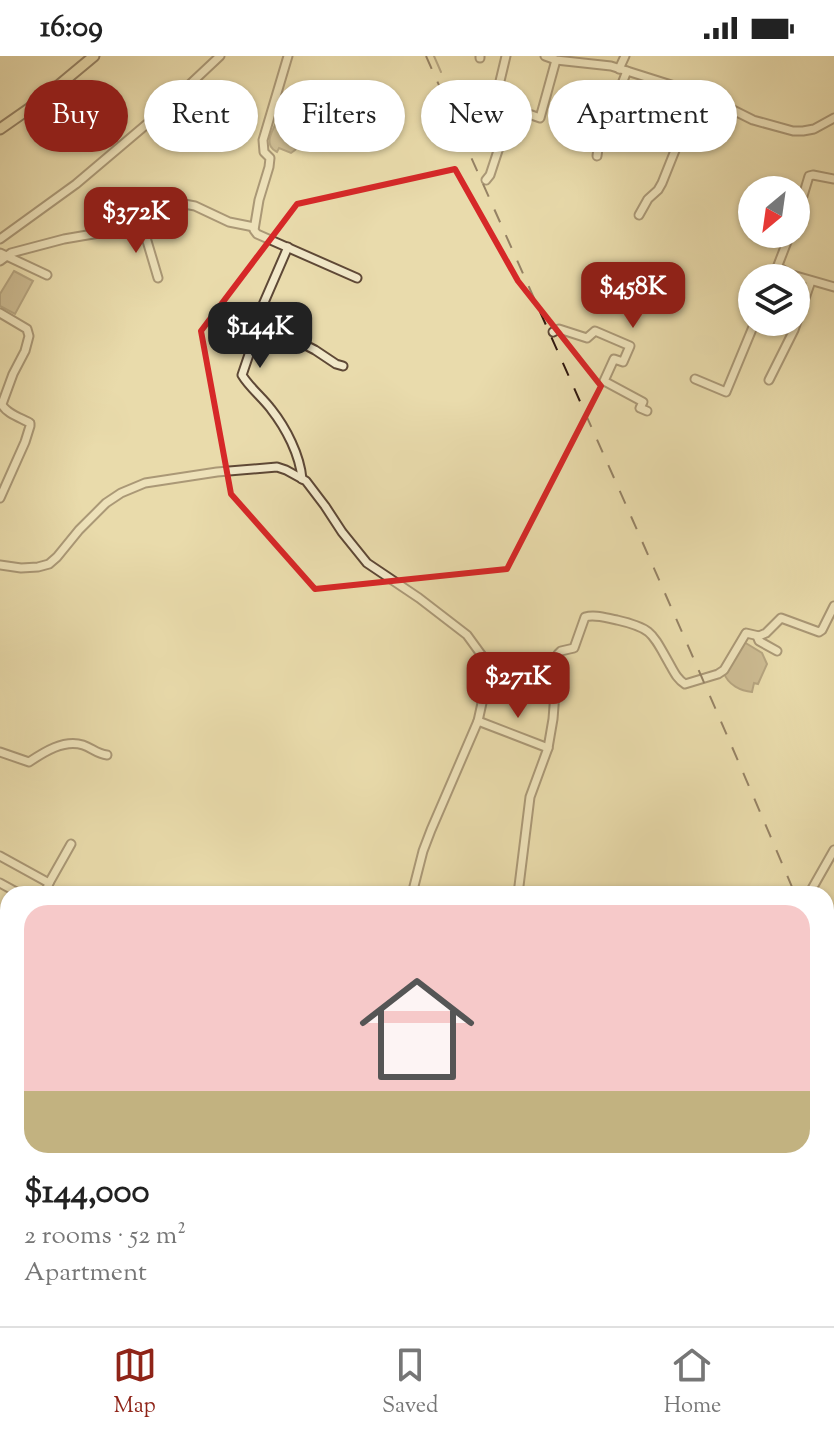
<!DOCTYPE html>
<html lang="en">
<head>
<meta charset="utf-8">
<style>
	:root { --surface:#fff; --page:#f6f6f6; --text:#222; --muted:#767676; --line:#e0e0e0; --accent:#8f2418 }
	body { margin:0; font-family:"Sorts Mill Goudy",serif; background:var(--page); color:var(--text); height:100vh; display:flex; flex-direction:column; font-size:30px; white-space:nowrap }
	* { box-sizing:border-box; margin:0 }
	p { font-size:26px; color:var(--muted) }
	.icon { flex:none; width:44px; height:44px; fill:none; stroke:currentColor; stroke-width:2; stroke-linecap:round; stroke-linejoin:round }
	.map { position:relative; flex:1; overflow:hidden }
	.drawer { position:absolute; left:0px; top:830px; width:834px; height:440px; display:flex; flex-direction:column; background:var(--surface); border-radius:24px 24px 0 0; box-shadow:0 2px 6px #0004 }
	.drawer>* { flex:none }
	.hud { position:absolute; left:24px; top:24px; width:786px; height:72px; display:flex; gap:16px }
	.needle { width:52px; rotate:209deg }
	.tools { position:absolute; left:738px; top:120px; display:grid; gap:16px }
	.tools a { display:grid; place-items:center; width:72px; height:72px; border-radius:50%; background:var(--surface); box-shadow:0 2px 6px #0004; font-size:40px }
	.price { position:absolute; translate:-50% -68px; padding:0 18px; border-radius:16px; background:var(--accent); color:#fff; font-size:26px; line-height:52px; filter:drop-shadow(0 2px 4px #0008) }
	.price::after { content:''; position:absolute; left:50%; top:48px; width:24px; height:18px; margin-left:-12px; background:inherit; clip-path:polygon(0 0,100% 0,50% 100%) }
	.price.on { background:#222; color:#fff }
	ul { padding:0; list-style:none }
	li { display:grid; align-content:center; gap:16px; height:424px; padding:0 24px }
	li+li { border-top:2px solid var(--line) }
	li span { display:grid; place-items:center; height:248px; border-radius:24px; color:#555 }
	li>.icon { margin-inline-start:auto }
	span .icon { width:144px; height:144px; fill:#fffc; stroke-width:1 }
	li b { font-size:34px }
	.pill { padding:0 28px; border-radius:36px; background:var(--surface); box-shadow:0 2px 6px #0004; font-size:28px; line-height:72px }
	.pill.on { background:var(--accent); color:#fff }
	.status { display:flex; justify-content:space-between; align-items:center; height:56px; padding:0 40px; background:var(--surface); direction:ltr }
	.status svg { height:22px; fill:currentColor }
	.dock { display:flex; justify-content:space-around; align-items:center; height:112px; border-top:2px solid var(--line); background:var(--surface); font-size:22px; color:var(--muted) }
	.dock a { display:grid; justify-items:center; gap:4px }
	.dock .on { color:var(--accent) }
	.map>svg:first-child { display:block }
	.water { fill:#aa9876; stroke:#79644c; stroke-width:2 }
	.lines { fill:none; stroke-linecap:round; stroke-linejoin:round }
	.stream { stroke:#79644c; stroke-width:2 }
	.minor-casing { stroke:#5e4836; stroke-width:11 }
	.major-casing { stroke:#30170e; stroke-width:13 }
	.minor { stroke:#f1e8c9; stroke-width:7 }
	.major { stroke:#e9dbac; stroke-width:9 }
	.rail { stroke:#30170e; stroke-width:2; stroke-dasharray:14 14; stroke-linecap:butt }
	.marked { fill:none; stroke:#d62828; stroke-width:6; stroke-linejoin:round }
</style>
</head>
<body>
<div class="status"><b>16:09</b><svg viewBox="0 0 49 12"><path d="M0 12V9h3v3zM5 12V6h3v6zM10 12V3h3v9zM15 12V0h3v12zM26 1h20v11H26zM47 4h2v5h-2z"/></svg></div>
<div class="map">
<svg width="834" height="1270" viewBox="0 0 834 1270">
	<rect width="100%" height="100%" fill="#e9dbac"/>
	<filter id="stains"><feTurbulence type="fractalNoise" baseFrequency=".0025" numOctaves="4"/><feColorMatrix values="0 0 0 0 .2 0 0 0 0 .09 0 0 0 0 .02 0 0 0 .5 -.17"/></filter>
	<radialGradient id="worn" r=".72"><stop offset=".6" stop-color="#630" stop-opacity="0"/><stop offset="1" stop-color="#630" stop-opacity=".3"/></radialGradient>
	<g class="water">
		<path d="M278,63C299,63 312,84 291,97L279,92L277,96C262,89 273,74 278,63Z"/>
		<path d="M14,215L33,225L15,258L0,250V238Z"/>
		<path d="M744,586L762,597L767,608L758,628L754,627L752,636C741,635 728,629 724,617Z"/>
	</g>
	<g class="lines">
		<path class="stream" d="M434,0L441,16"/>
		<g class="minor-casing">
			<g id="minor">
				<path d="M288,0L263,84L264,96L270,102L269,111L259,144L254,174L257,178L357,222"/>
				<path d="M545,0L556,4L611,10L627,15L703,39L753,64L793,75H803L814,73L834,62"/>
				<path d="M480,2V0"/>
				<path d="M619,13L625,0"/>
				<path d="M500,25L506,0"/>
				<path d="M597,100L599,85L627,15"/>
				<path d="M486,124L490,119L512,52L540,62L556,4"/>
				<path d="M639,159L648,143L658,134L662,127L676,92L692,35"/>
				<path d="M796,163L809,120L813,119L834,123"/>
				<path d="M142,168L158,222"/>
				<path d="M0,183L76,128L154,62L220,0"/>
				<path d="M288,191L262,251L260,266L242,319C249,331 262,341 271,353C286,372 300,399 302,423"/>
				<path d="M0,197L47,219"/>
				<path d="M0,205L11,197L64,183L140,170L154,151L163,144L195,150L229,166L254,171"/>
				<path d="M778,211L789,218L834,231"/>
				<path d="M773,222L790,178"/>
				<path d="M0,257L27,273L29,280L25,295L13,318L2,348C5,357 21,362 30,367V370L25,386L0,442"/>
				<path d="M260,266L315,294L336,308L343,310"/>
				<path d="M553,276L559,273L587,282L595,275L630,290L623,306L614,303L604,325L643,346L640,352L647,355"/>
				<path d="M695,323L726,336L755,266"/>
				<path d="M769,324L794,274L811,225"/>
				<path d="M0,509L21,512L38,511L49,508L57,501L79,474L106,447L121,437L145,427L217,416L277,411L286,414L306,425L325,450L342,476L367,507L419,542L467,579L483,601L486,629L478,665L431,774L423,795L412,838"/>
				<path d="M757,580L759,585L777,595"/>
				<path d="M478,665L548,692"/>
				<path d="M0,696L29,706C44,696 64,683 83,689C92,692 97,698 107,699"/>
				<path d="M0,800L49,827"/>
				<path d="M0,827L20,838"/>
				<path d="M45,838L49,827L71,788"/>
				<path d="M518,838L530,741L548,692L553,663L558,598L561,595L574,592L585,561C595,558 606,562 617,564C652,572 652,577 669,607C674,616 677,623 685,628L718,618L724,614L746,577L759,580L766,577L781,562L819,576L822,574L834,550"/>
				<path d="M809,838L834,794"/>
				<path d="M0,965L8,950"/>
				<path d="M828,1053L834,1056"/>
				<path d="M70,1270L75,1262"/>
				<path d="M348,1270L352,1262"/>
				<path d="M513,1270L516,1262"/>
				<path d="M606,1270L610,1262"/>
			</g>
		</g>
		<g class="major-casing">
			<g id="major">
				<path d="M0,73L40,45L94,0"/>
				<path d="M0,995L8,998"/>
				<path d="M624,1262L639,1270"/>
			</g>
		</g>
		<use href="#minor" class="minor"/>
		<use href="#major" class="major"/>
		<g class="rail">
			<path d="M426,0C550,279 676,557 795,838"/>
			<path d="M826,906L834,924"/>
		</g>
	</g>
	<path d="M0 0H834V1270H0ZM455,113L518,225L601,330L507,513L315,533L231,438L201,275L297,148Z" fill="#e9dbac" fill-opacity=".55" fill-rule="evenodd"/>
	<path class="marked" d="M455,113L518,225L601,330L507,513L315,533L231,438L201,275L297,148Z"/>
	<rect width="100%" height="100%" filter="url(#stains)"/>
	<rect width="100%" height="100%" fill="url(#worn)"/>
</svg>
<div class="tools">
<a><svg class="needle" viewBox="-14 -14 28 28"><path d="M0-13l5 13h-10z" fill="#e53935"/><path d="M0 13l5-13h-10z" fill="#767676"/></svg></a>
<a><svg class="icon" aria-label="layers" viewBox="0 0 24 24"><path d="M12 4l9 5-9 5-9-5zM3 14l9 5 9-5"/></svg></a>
</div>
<b class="price" style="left:136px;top:199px">$372K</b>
<b class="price" style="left:633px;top:274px">$458K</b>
<b class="price on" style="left:260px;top:314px">$144K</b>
<b class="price" style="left:518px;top:664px">$271K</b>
<div class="hud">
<a class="pill on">Buy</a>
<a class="pill">Rent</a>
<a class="pill">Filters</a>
<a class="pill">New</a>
<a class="pill">Apartment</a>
</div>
<section class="drawer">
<ul>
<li><span style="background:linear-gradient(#f6c9c9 75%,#c2b280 0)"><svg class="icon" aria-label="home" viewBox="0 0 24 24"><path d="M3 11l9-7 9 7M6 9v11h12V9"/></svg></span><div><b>$144,000</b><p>2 rooms · 52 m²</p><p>Apartment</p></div></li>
</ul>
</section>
</div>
<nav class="dock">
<a class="on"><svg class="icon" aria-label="map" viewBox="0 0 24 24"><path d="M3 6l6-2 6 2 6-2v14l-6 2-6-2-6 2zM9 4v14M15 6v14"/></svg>Map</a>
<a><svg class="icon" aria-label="saved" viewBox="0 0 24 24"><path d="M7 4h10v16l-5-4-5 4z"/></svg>Saved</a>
<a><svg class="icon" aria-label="home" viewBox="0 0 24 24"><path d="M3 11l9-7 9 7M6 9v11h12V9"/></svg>Home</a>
</nav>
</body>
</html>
